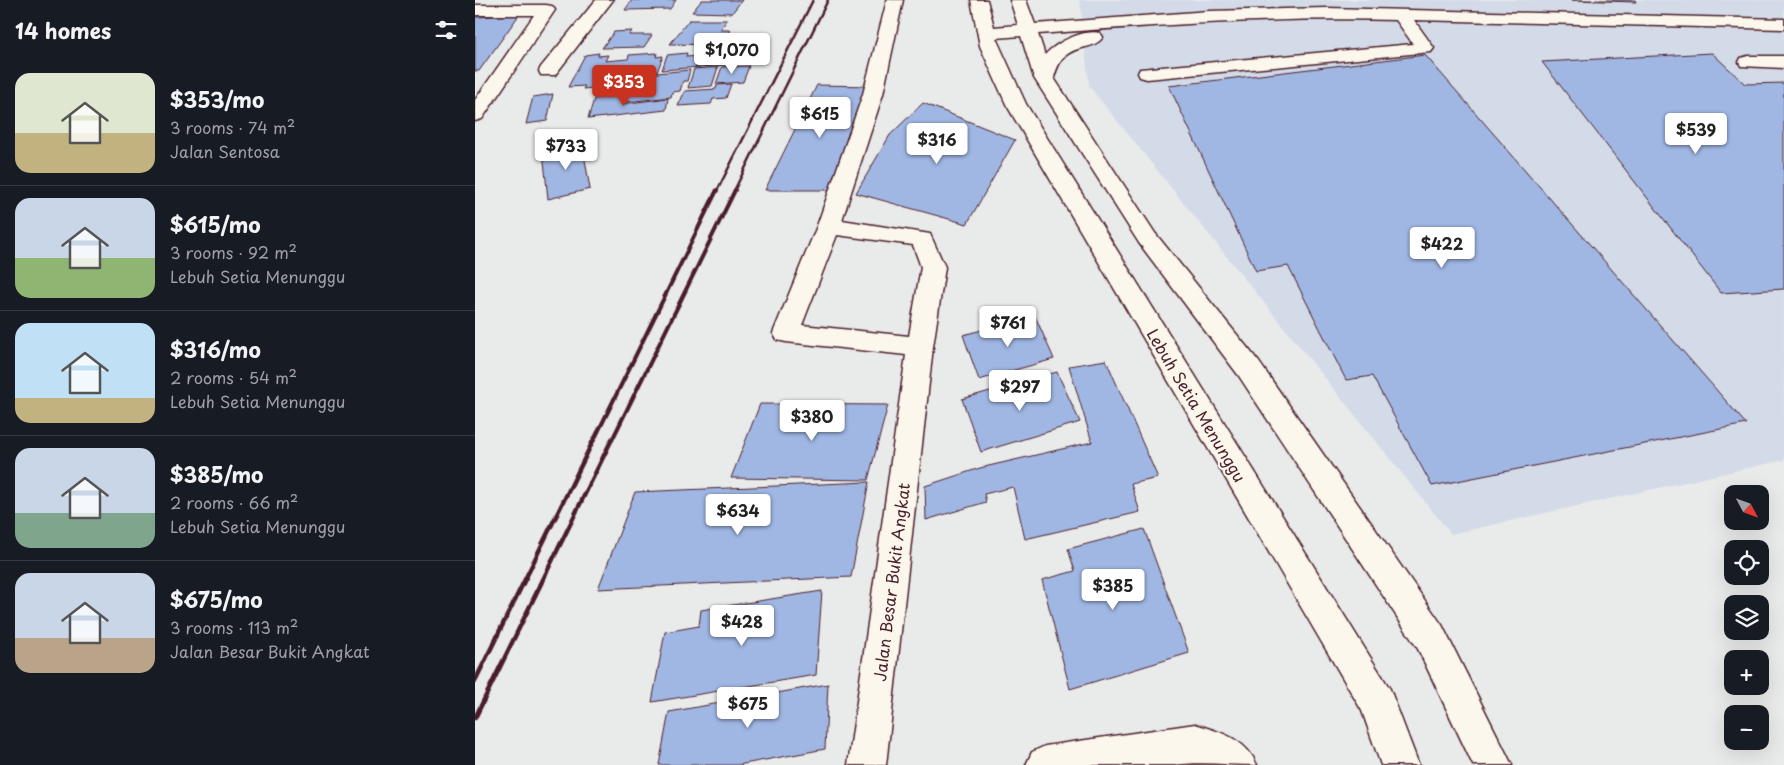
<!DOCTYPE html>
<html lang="en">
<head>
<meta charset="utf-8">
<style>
	:root { --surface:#171b24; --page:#242831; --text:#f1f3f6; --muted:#9ea1a6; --line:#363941; --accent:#c8321e }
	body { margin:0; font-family:"Playpen Sans",sans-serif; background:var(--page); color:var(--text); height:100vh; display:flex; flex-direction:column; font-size:19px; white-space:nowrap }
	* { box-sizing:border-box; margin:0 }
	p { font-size:16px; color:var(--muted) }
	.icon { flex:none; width:28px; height:28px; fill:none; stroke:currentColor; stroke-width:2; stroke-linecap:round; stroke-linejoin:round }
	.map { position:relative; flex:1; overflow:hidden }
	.panel { display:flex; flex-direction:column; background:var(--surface); width:475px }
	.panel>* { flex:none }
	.needle { width:32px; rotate:131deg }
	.tools { position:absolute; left:1249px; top:485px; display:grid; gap:10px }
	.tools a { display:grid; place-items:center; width:45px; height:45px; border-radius:10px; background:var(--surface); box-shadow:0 5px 20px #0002; font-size:25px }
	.price { position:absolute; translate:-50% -42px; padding:0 11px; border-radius:5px; background:#fff; color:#222; font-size:16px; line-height:32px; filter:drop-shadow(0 1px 2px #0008) }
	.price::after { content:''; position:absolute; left:50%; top:30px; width:15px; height:11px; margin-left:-8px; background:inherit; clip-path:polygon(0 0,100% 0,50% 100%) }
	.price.active { background:var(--accent); color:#fff }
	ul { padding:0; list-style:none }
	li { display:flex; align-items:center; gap:15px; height:125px; padding:0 15px }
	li+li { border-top:1px solid var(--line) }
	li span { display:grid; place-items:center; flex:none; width:140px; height:100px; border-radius:15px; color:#555 }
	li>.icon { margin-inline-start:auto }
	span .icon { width:60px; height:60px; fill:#fffc; stroke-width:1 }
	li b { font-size:21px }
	h2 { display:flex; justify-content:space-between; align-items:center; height:60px; padding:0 15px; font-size:21px }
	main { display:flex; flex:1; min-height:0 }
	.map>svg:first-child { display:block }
	.built { fill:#d3dbe8 }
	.building { fill:#a0b7e4; stroke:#4a1f2b }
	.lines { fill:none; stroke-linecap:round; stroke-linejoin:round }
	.minor-casing { stroke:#4a1f2b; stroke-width:3 }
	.minor { fill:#fbf7ec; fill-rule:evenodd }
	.rail-far2 { stroke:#4a1f2b; stroke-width:2.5 }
	.rail-far1 { stroke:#4a1f2b; stroke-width:4 }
	.rail { stroke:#4a1f2b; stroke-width:4.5 }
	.labels { text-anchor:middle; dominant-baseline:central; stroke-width:4; stroke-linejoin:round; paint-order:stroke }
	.street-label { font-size:16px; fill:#4a1f2b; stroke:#fbf7ec }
</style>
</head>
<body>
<main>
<section class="panel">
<h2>14 homes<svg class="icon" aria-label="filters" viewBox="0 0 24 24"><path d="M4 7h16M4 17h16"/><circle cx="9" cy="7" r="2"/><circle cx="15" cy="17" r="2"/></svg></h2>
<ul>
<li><span style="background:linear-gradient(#dfe7d0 60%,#c2b280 0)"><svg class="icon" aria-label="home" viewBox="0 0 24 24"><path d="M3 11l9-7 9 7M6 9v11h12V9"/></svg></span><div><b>$353/mo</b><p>3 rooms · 74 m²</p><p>Jalan Sentosa</p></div></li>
<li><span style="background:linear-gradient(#c9d6e8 60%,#8fb573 0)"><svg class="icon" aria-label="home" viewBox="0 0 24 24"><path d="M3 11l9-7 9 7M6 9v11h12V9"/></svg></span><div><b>$615/mo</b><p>3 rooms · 92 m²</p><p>Lebuh Setia Menunggu</p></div></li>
<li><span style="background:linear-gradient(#bfe0f5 75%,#c2b280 0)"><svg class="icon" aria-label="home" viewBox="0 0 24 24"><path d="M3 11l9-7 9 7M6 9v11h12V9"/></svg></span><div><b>$316/mo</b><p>2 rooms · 54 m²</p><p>Lebuh Setia Menunggu</p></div></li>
<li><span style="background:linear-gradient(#c9d6e8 65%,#7fa58c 0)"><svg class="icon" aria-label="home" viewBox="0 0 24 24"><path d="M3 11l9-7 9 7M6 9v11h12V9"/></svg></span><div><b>$385/mo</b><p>2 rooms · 66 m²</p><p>Lebuh Setia Menunggu</p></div></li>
<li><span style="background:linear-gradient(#c9d6e8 65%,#b9a48a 0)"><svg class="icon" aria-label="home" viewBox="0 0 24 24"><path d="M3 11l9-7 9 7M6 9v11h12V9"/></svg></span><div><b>$675/mo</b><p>3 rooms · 113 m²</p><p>Jalan Besar Bukit Angkat</p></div></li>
</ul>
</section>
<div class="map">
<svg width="1309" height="765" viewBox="0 0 1309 765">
	<rect width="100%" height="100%" fill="#e9eaea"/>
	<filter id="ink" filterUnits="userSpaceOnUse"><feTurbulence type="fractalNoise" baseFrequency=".02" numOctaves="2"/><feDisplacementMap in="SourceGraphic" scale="10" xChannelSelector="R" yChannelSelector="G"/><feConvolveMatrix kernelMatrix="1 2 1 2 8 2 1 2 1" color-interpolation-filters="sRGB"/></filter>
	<g filter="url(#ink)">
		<path class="built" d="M605,0H1309V460L976,534L614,86Z"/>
		<g class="building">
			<path d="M157,0H201L195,9L150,10Z"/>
			<path d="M227,0H267L257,13L217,12Z"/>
			<path d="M1097,0H1160L1161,2Z"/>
			<path d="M44,15L4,71H0V17Z"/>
			<path d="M214,20H252L245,30H256L246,45L195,44Z"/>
			<path d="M157,31L154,35H177L169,47L127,48L139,32Z"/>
			<path d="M124,53L123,56L133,55L130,61L153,59L154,55L182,53L181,57L188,56L182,72L154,74L149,85L108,89L110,86L93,87L110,55Z"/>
			<path d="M212,53L211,57L265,53L263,64L187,70L192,55Z"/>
			<path d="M1237,53L1270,84L1309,83V289L1246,293L1067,62Z"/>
			<path d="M950,55L1271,424L957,486L897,376L871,380L813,266L781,271L694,86Z"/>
			<path d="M274,66L268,82L241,84L247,67Z"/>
			<path d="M243,67L237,86L213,88L219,69Z"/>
			<path d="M215,70L212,81H208L205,91L197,92L196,97L151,102L160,75Z"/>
			<path d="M256,84L251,98L238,99L236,104L203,106L210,91L241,89L242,85Z"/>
			<path d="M342,85L397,86L354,190H290Z"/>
			<path d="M78,94L72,121L51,124L58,97Z"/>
			<path d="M149,95L147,104L193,98L191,110L113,119L119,99Z"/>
			<path d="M448,103L540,140L492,224L381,193L415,135Z"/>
			<path d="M107,142L115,189L73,199L68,152Z"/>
			<path d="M560,316L579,359L504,380L488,335Z"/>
			<path d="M631,360L683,478L656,484L665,512L550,539L538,487L509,494L511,502L451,520L450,486L505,468L617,442L594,366Z"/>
			<path d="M582,372L605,422L506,452L487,399Z"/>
			<path d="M285,404L413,405L393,480L256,478Z"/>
			<path d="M394,482L376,577L123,589L160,492Z"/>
			<path d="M669,529L714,653L595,689L567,580L600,571L593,549Z"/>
			<path d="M347,591L341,675L177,702L190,632L224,626L226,610Z"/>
			<path d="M353,684L350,749L263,765H184L194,712Z"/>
		</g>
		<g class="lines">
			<g class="minor-casing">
				<g id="minor">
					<path d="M121,0H138L80,75H66L64,71L66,67Z"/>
					<path d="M412,0H428L408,94L367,220L455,234L470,267L458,347L411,765H373L431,355L311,342L302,340L298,333L342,226L388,94ZM362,235L438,245L446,267L434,336L327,325Z"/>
					<path d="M496,0H512L519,27L543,25L535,0H551L560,24L734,11L852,8L1309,19V29L939,20L959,48L956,52L672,79L665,77L663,73L665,69L938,44L921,20C801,17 683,25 563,34L570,55C581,42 609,29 625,33L628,37C615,55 589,38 579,78L680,233L784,362L967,625L1037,765H998L943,649L764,376L664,243L559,78L546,36L521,38L551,104L915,689L944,765H906L887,711L531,104L505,46Z"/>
					<path d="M0,5H71L77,6L80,10L7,119L0,121V100L59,15H0Z"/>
					<path d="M1273,56H1309V68L1266,66L1264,62L1266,58Z"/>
					<path d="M720,724C746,732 771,739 782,765C754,765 725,761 698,765H551L557,752L570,746Z"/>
				</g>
			</g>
			<use href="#minor" class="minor"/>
			<g class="rail-far2">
				<path d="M242,191L338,0"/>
				<path d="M259,191L353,0"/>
			</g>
			<g class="rail-far1">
				<path d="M119,440L242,190"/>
				<path d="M137,440L260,190"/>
			</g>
			<g class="rail">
				<path d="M0,681L119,439"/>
				<path d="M0,718L137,439"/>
			</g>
		</g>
	</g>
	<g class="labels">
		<g class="street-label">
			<text transform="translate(722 405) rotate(59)">Lebuh Setia Menunggu</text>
			<text transform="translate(416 582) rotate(-83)">Jalan Besar Bukit Angkat</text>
		</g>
	</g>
</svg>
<div class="tools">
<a><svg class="needle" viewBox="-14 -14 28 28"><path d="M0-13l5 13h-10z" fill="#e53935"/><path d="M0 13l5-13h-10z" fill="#9ea1a6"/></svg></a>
<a><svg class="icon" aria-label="locate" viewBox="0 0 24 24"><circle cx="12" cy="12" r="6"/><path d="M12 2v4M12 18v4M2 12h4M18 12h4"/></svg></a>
<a><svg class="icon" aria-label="layers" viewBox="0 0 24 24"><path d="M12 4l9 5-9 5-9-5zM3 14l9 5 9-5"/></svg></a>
<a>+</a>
<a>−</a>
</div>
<b class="price" style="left:257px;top:75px">$1,070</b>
<b class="price active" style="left:149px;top:107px">$353</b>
<b class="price" style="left:345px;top:139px">$615</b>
<b class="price" style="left:1221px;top:155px">$539</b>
<b class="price" style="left:462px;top:165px">$316</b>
<b class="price" style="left:91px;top:171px">$733</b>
<b class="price" style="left:967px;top:269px">$422</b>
<b class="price" style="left:533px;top:348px">$761</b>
<b class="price" style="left:545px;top:412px">$297</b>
<b class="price" style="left:337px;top:442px">$380</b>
<b class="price" style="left:263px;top:536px">$634</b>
<b class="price" style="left:638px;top:611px">$385</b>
<b class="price" style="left:267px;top:647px">$428</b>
<b class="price" style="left:273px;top:729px">$675</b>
</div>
</main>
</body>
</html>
